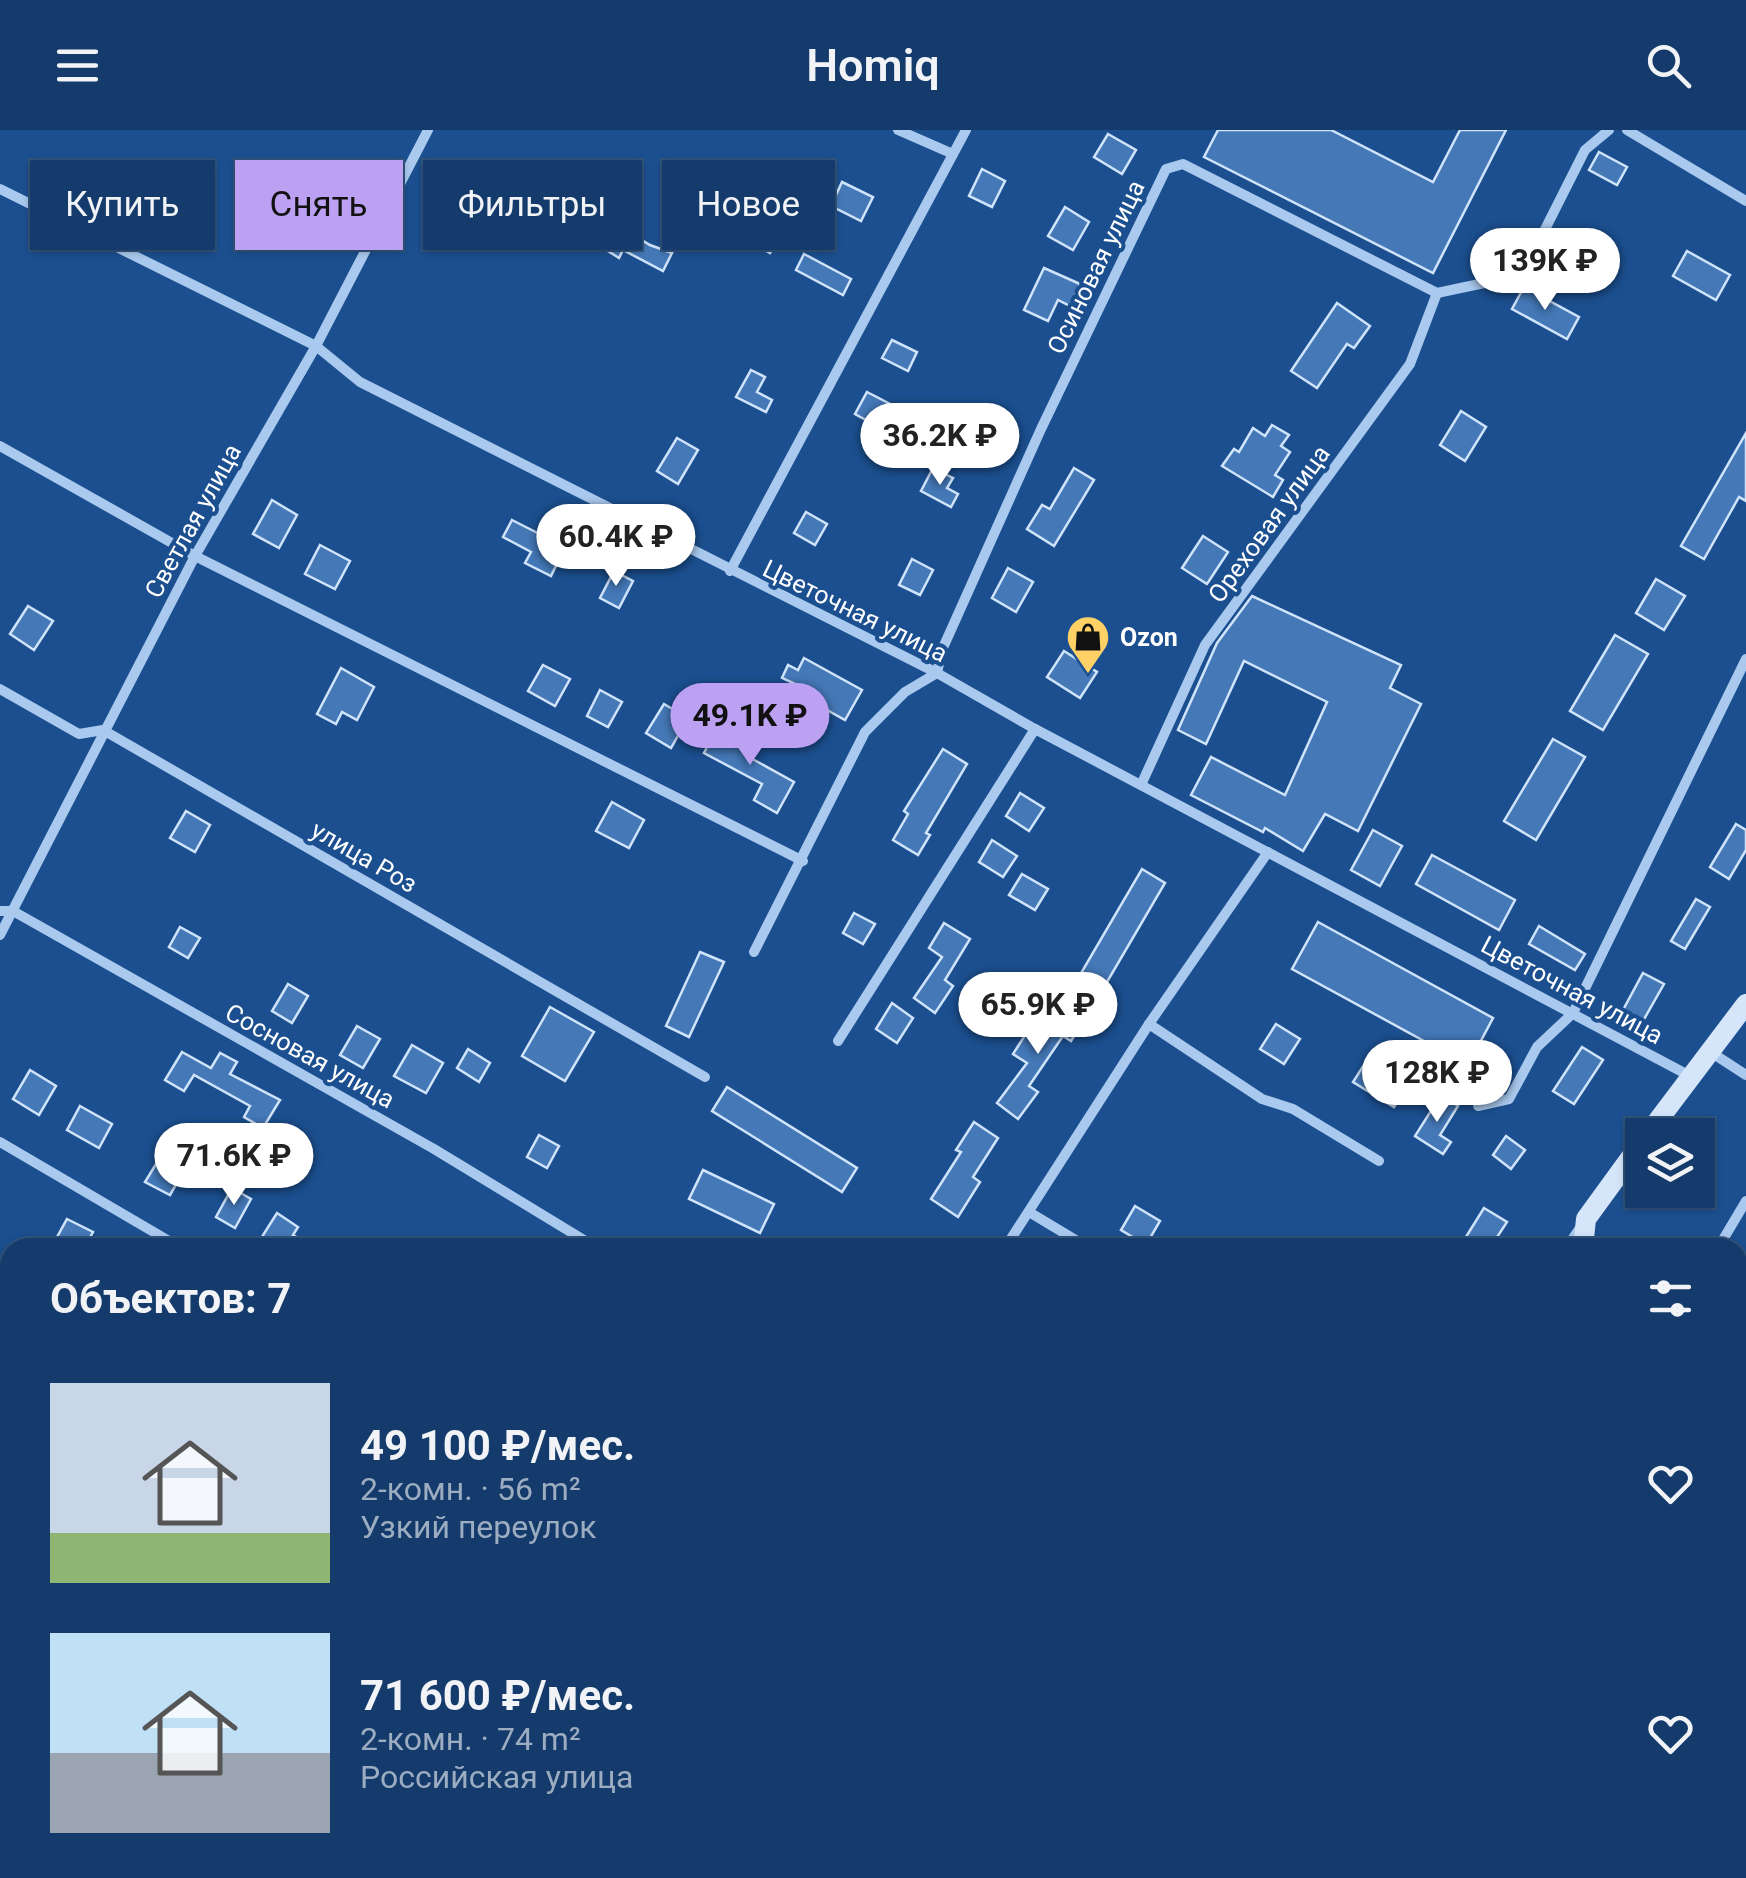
<!DOCTYPE html>
<html lang="ru">
<head>
<meta charset="utf-8">
<style>
	:root { --surface:#143b6b; --page:#214673; --text:#f1f3f6; --muted:#9dadc1; --line:#33557e; --accent:#bca0f2 }
	body { margin:0; font-family:Roboto,sans-serif; background:var(--page); color:var(--text); height:100vh; display:flex; flex-direction:column; font-size:38px; white-space:nowrap }
	* { box-sizing:border-box; margin:0 }
	p { font-size:32px; color:var(--muted) }
	.icon { flex:none; width:55px; height:55px; fill:none; stroke:currentColor; stroke-width:2; stroke-linecap:round; stroke-linejoin:round }
	.map { position:relative; flex:1; overflow:hidden }
	.panel { position:absolute; left:0px; top:1108px; width:1748px; height:642px; display:flex; flex-direction:column; background:var(--surface); border-radius:30px 30px 0 0; box-shadow:0 2px 8px #0004,0 0 0 2px var(--line) }
	.panel>* { flex:none }
	.top-card { position:absolute; left:30px; top:30px; width:1000px; height:90px; display:flex; gap:20px }
	.controls { position:absolute; left:1625px; top:988px; display:grid; gap:20px }
	.controls a { display:grid; place-items:center; width:90px; height:90px; border-radius:0px; background:var(--surface); box-shadow:0 2px 8px #0004,0 0 0 2px var(--line); font-size:50px }
	.price { position:absolute; translate:-50% -85px; padding:0 22px; border-radius:35px; background:#fff; color:#222; font-size:32px; line-height:65px; filter:drop-shadow(0 2px 5px #0008) }
	.price::after { content:''; position:absolute; left:50%; top:60px; width:30px; height:22px; margin-left:-15px; background:inherit; clip-path:polygon(0 0,100% 0,50% 100%) }
	.price.on { background:var(--accent); color:#111 }
	ul { padding:0; list-style:none }
	li { display:flex; align-items:center; gap:30px; height:250px; padding:0 50px }
	li span { display:grid; place-items:center; flex:none; width:280px; height:200px; border-radius:0px; color:#555 }
	li>.icon { margin-inline-start:auto }
	span .icon { width:120px; height:120px; fill:#fffc; stroke-width:1 }
	li b { font-size:42px }
	h2 { display:flex; justify-content:space-between; align-items:center; height:120px; padding:0 50px; font-size:42px }
	.pill { padding:0 35px; border-radius:0px; background:var(--surface); box-shadow:0 2px 8px #0004,0 0 0 2px var(--line); font-size:35px; line-height:90px }
	.pill.on { background:var(--accent); color:#111 }
	header { display:flex; justify-content:space-between; align-items:center; height:130px; padding:0 50px; background:var(--surface); font-size:45px; font-weight:600 }
	.map>svg:first-child { display:block }
	.building { fill:#4478b7; stroke:#cfe3fa; stroke-width:2.5 }
	.lines { fill:none; stroke-linecap:round; stroke-linejoin:round }
	.street { stroke:#a9c9ee; stroke-width:10 }
	.secondary { stroke:#d6e6fa; stroke-width:20 }
	.labels { text-anchor:middle; dominant-baseline:central; stroke-width:8; stroke-linejoin:round; paint-order:stroke }
	.street-label { font-size:25px; fill:#fff; stroke:#1b4f8f }
	.poi-label { font-size:25px; font-weight:bold; fill:#fff; stroke:#1b4f8f; text-anchor:start }
</style>
</head>
<body>
<header><svg class="icon" aria-label="menu" viewBox="0 0 24 24"><path d="M4 6h16M4 12h16M4 18h16"/></svg>Homiq<svg class="icon" aria-label="search" viewBox="0 0 24 24"><circle cx="10" cy="10" r="6"/><path d="M15 15l6 6"/></svg></header>
<div class="map">
<svg width="1746" height="1748" viewBox="0 0 1746 1748">
	<rect width="100%" height="100%" fill="#1b4f8f"/>
	<g class="building">
		<path d="M1218,0H1331L1433,52L1460,0H1506L1433,143L1204,27Z"/>
		<path d="M1108,4L1136,20L1122,44L1094,27Z"/>
		<path d="M1599,22L1627,37L1617,55L1589,40Z"/>
		<path d="M982,39L1005,51L992,77L969,66Z"/>
		<path d="M842,52L873,67L861,91L831,76Z"/>
		<path d="M1065,77L1089,92L1073,120L1048,106Z"/>
		<path d="M606,88L650,115L672,123L663,141L623,120L619,128L592,111Z"/>
		<path d="M760,90L782,103L770,123L748,110Z"/>
		<path d="M1687,121L1730,145L1716,170L1673,146Z"/>
		<path d="M804,124L851,149L843,165L796,140Z"/>
		<path d="M1044,138L1080,154L1070,176L1058,170L1048,191L1024,180Z"/>
		<path d="M1524,157L1579,187L1567,209L1512,179Z"/>
		<path d="M1337,173L1370,196L1354,218L1347,214L1317,258L1291,241Z"/>
		<path d="M892,210L917,222L908,241L882,228Z"/>
		<path d="M751,240L765,247L757,262L772,270L766,282L736,267Z"/>
		<path d="M867,262L896,277L884,300L855,284Z"/>
		<path d="M1461,281L1486,297L1465,331L1440,315Z"/>
		<path d="M1272,295L1289,305L1281,316L1290,322L1275,345L1283,350L1273,367L1222,336L1234,319L1239,322L1253,298L1265,306Z"/>
		<path d="M1746,303V371L1739,367L1704,429L1681,416Z"/>
		<path d="M677,308L698,320L678,354L657,341Z"/>
		<path d="M933,338L953,348L947,358L958,364L951,377L921,361Z"/>
		<path d="M1074,338L1094,350L1054,416L1027,399L1042,375L1050,379Z"/>
		<path d="M272,370L297,385L279,418L253,404Z"/>
		<path d="M806,382L827,394L815,415L794,403Z"/>
		<path d="M512,390L565,417L551,446L525,433L531,422L503,407Z"/>
		<path d="M1203,406L1228,422L1207,454L1182,438Z"/>
		<path d="M320,415L350,431L335,459L305,444Z"/>
		<path d="M912,429L933,440L920,465L899,455Z"/>
		<path d="M1008,438L1033,452L1016,482L992,468Z"/>
		<path d="M614,441L633,451L619,478L600,468Z"/>
		<path d="M1656,449L1685,466L1664,500L1636,483Z"/>
		<path d="M1252,466L1401,535L1390,558L1421,574L1358,701L1325,684L1303,721L1265,698L1263,702L1191,665L1211,627L1285,665L1327,572L1244,531L1206,614L1178,600L1217,513Z"/>
		<path d="M28,476L53,491L34,520L10,504Z"/>
		<path d="M1615,505L1648,524L1603,600L1570,581Z"/>
		<path d="M1064,521L1097,542L1080,568L1047,547Z"/>
		<path d="M804,528L862,560L845,590L811,571L815,563L782,548L788,535L798,540Z"/>
		<path d="M543,535L570,549L555,576L528,561Z"/>
		<path d="M341,538L374,557L357,590L342,582L336,594L317,584Z"/>
		<path d="M600,560L622,572L608,597L587,586Z"/>
		<path d="M664,574L688,588L671,618L646,603Z"/>
		<path d="M718,596L756,616L749,627L794,652L777,683L754,670L762,654L704,623Z"/>
		<path d="M1553,609L1585,627L1536,710L1504,691Z"/>
		<path d="M943,619L967,634L926,703L930,705L918,725L893,710L908,684L904,681Z"/>
		<path d="M1020,663L1044,678L1029,701L1006,686Z"/>
		<path d="M612,672L644,690L629,718L596,701Z"/>
		<path d="M186,681L210,695L195,722L170,708Z"/>
		<path d="M1736,694L1746,700V720L1729,749L1710,737Z"/>
		<path d="M1373,700L1402,716L1380,756L1351,740Z"/>
		<path d="M992,710L1017,726L1003,747L979,732Z"/>
		<path d="M1432,725L1515,770L1499,800L1416,754Z"/>
		<path d="M1142,739L1165,753L1100,864L1077,850Z"/>
		<path d="M1022,744L1048,759L1035,780L1009,765Z"/>
		<path d="M1696,769L1710,777L1685,819L1671,811Z"/>
		<path d="M854,783L875,794L863,814L843,803Z"/>
		<path d="M1318,792L1493,888L1468,935L1292,839Z"/>
		<path d="M944,793L970,809L945,850L953,856L935,883L914,868L942,827L929,818Z"/>
		<path d="M1539,796L1585,824L1575,840L1529,814Z"/>
		<path d="M180,797L200,808L188,828L169,817Z"/>
		<path d="M700,822L724,832L689,907L666,896Z"/>
		<path d="M1643,843L1664,854L1643,891L1623,880Z"/>
		<path d="M288,854L308,866L292,893L272,881Z"/>
		<path d="M892,873L913,888L897,913L876,899Z"/>
		<path d="M1061,873L1085,889L1071,911L1063,906L1029,956L1038,962L1018,989L997,973L1027,933L1013,924L1029,899L1039,906Z"/>
		<path d="M550,877L594,902L565,951L522,926Z"/>
		<path d="M1276,894L1300,909L1284,934L1260,919Z"/>
		<path d="M357,896L380,909L363,938L340,925Z"/>
		<path d="M412,915L443,933L426,963L394,946Z"/>
		<path d="M1582,917L1603,930L1574,974L1553,961Z"/>
		<path d="M468,919L490,933L479,952L457,938Z"/>
		<path d="M182,922L211,938L220,923L237,932L230,944L280,970L263,998L244,987L250,976L194,945L184,961L165,950Z"/>
		<path d="M1369,927L1410,952L1394,977L1353,952Z"/>
		<path d="M30,940L56,956L39,985L13,969Z"/>
		<path d="M727,957L857,1038L842,1062L712,981Z"/>
		<path d="M1441,965L1458,976L1440,1005L1451,1012L1443,1024L1415,1006Z"/>
		<path d="M80,976L112,994L99,1018L67,1000Z"/>
		<path d="M974,992L998,1008L973,1047L980,1052L958,1087L931,1069L961,1022L956,1020Z"/>
		<path d="M539,1005L559,1016L547,1038L527,1027Z"/>
		<path d="M1506,1006L1525,1020L1511,1039L1493,1025Z"/>
		<path d="M164,1021L188,1034L170,1065L145,1052Z"/>
		<path d="M703,1040L774,1074L760,1103L689,1069Z"/>
		<path d="M232,1058L251,1069L235,1098L216,1087Z"/>
		<path d="M1135,1076L1160,1091L1146,1115L1121,1100Z"/>
		<path d="M1484,1078L1507,1092L1490,1118H1459Z"/>
		<path d="M277,1083L298,1097L293,1105L316,1118H271L260,1110Z"/>
		<path d="M67,1089L93,1102L84,1118H51Z"/>
	</g>
	<g class="lines">
		<g class="street">
			<path d="M898,0L953,24"/>
			<path d="M1627,0L1746,71"/>
			<path d="M0,59L316,216L360,252L937,543L1035,599L1690,946"/>
			<path d="M0,316L195,426L803,731"/>
			<path d="M730,441L966,0"/>
			<path d="M0,559L79,604L103,600L705,947"/>
			<path d="M1141,655L1205,515L1410,234L1437,163"/>
			<path d="M0,781H13L434,1019L597,1118"/>
			<path d="M0,805L195,426L316,216L428,0"/>
			<path d="M754,822L865,602L905,562L937,543L942,520L1041,299L1166,39L1183,34L1437,163L1522,145L1585,20L1609,0"/>
			<path d="M1149,894L1262,969L1293,979L1379,1031"/>
			<path d="M838,911L1035,599"/>
			<path d="M1709,921L1746,945"/>
			<path d="M1478,976L1509,969L1537,917L1573,883L1746,529"/>
			<path d="M0,1012L181,1118"/>
			<path d="M1029,1082L1089,1118"/>
			<path d="M1005,1118L1149,894L1268,722"/>
			<path d="M1566,1118L1580,1098"/>
			<path d="M1718,1118L1746,1071"/>
			<path d="M0,1289L10,1295"/>
			<path d="M0,1576L10,1585"/>
			<path d="M182,1740L192,1748"/>
			<path d="M708,1740L709,1748"/>
			<path d="M774,1740L788,1748"/>
			<path d="M1119,1748L1124,1740"/>
			<path d="M1361,1748L1367,1740"/>
			<path d="M1745,1748L1746,1746"/>
		</g>
		<g class="secondary">
			<path d="M1647,1005L1746,874"/>
			<path d="M1583,1118L1586,1089L1642,1012"/>
			<path d="M1738,1406L1746,1412"/>
		</g>
	</g>
	<defs>
		<g id="shop-pin" transform="scale(2.25)"><path d="M0 17L-7.5 6A9.5 9.5 0 1 1 7.5 6Z" fill="#ffd166" stroke="#1b4f8f"/><path d="M-5-2.5h2.3a2.7 3.5 0 0 1 5.4 0H5L5.5 6h-11ZM-1.5-2.5h3a1.5 2.3 0 0 0-3 0Z" fill="#111"/></g>
	</defs>
	<g fill-rule="evenodd">
		<use href="#shop-pin" x="1088" y="507"/>
	</g>
	<g class="labels">
		<g class="street-label">
			<text transform="translate(1096 137) rotate(-64)">Осиновая улица</text>
			<text transform="translate(193 391) rotate(-61)">Светлая улица</text>
			<text transform="translate(1269 394) rotate(-54)">Ореховая улица</text>
			<text transform="translate(855 481) rotate(26)">Цветочная улица</text>
			<text transform="translate(364 727) rotate(30)">улица Роз</text>
			<text transform="translate(1572 860) rotate(28)">Цветочная улица</text>
			<text transform="translate(310 926) rotate(29)">Сосновая улица</text>
		</g>
		<g class="poi-label">
			<text x="1120" y="507">Ozon</text>
		</g>
	</g>
</svg>
<div class="controls">
<a><svg class="icon" aria-label="layers" viewBox="0 0 24 24"><path d="M12 4l9 5-9 5-9-5zM3 14l9 5 9-5"/></svg></a>
</div>
<b class="price" style="left:1545px;top:183px">139K ₽</b>
<b class="price" style="left:940px;top:358px">36.2K ₽</b>
<b class="price" style="left:616px;top:459px">60.4K ₽</b>
<b class="price on" style="left:750px;top:638px">49.1K ₽</b>
<b class="price" style="left:1038px;top:927px">65.9K ₽</b>
<b class="price" style="left:1437px;top:995px">128K ₽</b>
<b class="price" style="left:234px;top:1078px">71.6K ₽</b>
<div class="top-card">
<a class="pill">Купить</a>
<a class="pill on">Снять</a>
<a class="pill">Фильтры</a>
<a class="pill">Новое</a>
</div>
<section class="panel">
<h2>Объектов: 7<svg class="icon" aria-label="filters" viewBox="0 0 24 24"><path d="M4 7h16M4 17h16"/><circle cx="9" cy="7" r="2"/><circle cx="15" cy="17" r="2"/></svg></h2>
<ul>
<li><span style="background:linear-gradient(#c9d6e8 75%,#8fb573 0)"><svg class="icon" aria-label="home" viewBox="0 0 24 24"><path d="M3 11l9-7 9 7M6 9v11h12V9"/></svg></span><div><b>49 100 ₽/мес.</b><p>2-комн. · 56 m²</p><p>Узкий переулок</p></div><svg class="icon" aria-label="heart" viewBox="0 0 24 24"><path d="M12 20l-8-8c-3-5 5-10 8-4 3-6 11-1 8 4z"/></svg></li>
<li><span style="background:linear-gradient(#bfe0f5 60%,#9aa5b1 0)"><svg class="icon" aria-label="home" viewBox="0 0 24 24"><path d="M3 11l9-7 9 7M6 9v11h12V9"/></svg></span><div><b>71 600 ₽/мес.</b><p>2-комн. · 74 m²</p><p>Российская улица</p></div><svg class="icon" aria-label="heart" viewBox="0 0 24 24"><path d="M12 20l-8-8c-3-5 5-10 8-4 3-6 11-1 8 4z"/></svg></li>
</ul>
</section>
</div>
</body>
</html>
